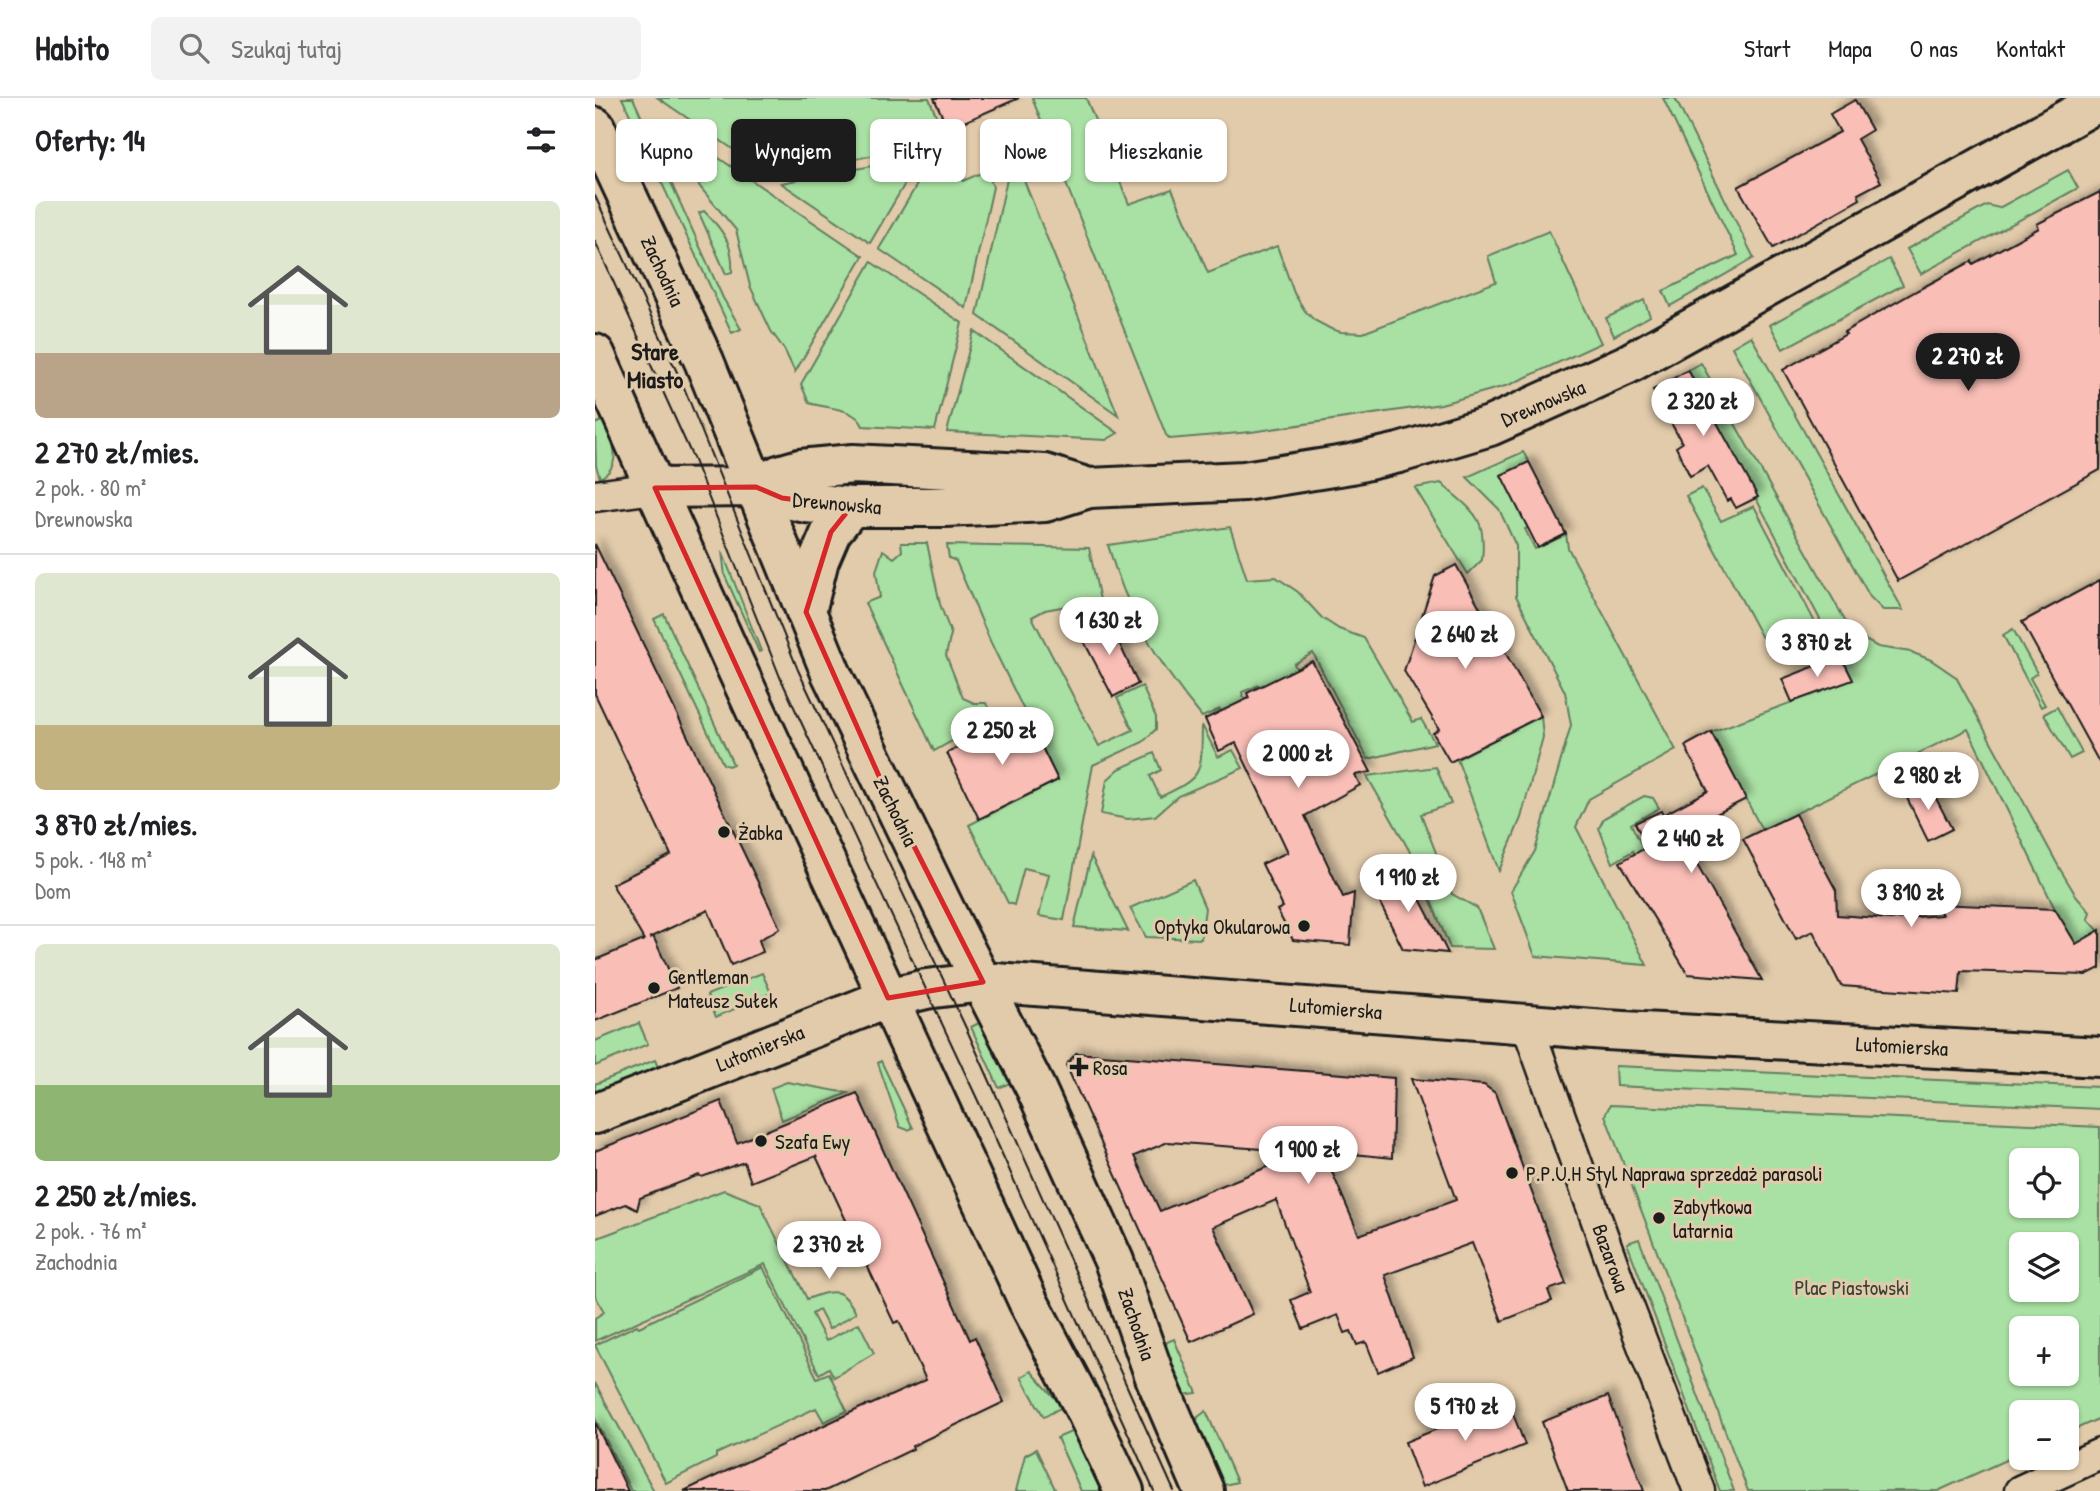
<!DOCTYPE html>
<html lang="pl">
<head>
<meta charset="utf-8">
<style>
	:root { --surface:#fff; --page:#f2f2f2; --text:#202124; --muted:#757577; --line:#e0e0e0; --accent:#1c1c1c }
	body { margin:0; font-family:"Patrick Hand",sans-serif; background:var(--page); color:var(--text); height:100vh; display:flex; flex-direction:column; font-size:26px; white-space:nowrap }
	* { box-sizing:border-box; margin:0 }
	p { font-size:23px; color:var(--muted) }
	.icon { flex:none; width:38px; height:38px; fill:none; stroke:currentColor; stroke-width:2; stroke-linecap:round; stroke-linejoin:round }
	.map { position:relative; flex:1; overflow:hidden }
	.drawer { display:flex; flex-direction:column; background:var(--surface); width:595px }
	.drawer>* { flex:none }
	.banner { position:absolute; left:21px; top:21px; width:665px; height:63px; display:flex; gap:14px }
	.fabs { position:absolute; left:1414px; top:1050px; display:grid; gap:14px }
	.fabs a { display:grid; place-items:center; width:70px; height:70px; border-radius:10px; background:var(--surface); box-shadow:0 2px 5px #0004; font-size:35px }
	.price { position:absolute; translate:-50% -60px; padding:0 16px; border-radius:24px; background:#fff; color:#222; font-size:23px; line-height:46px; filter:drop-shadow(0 2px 4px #0008) }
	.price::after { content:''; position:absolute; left:50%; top:42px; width:21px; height:16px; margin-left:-10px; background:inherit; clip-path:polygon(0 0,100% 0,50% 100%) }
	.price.current { background:var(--accent); color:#fff }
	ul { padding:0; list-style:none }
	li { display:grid; align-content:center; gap:14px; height:371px; padding:0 35px }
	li+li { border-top:2px solid var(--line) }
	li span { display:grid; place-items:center; height:217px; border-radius:10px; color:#555 }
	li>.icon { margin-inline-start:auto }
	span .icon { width:126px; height:126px; fill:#fffc; stroke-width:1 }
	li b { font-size:30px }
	h2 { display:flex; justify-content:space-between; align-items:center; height:84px; padding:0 35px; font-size:30px }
	.tag { padding:0 24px; border-radius:10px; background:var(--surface); box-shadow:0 2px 5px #0004; font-size:24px; line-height:63px }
	.tag.current { background:var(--accent); color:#fff }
	header { display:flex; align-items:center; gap:42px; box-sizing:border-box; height:98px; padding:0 35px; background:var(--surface); border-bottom:2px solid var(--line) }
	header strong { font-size:33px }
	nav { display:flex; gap:38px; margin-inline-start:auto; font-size:24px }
	.search { width:490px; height:63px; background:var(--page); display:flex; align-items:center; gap:18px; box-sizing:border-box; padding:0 24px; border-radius:10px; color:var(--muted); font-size:26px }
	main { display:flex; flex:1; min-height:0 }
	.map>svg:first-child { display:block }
	.green { fill:#a9e0a3; stroke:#627e60; stroke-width:2; fill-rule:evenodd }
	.building { fill:#f9beb6; stroke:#1c1c1c; stroke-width:2; fill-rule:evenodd; filter:url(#shadow) }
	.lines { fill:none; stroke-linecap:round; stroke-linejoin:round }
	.street-casing { stroke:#1c1c1c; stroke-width:35 }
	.secondary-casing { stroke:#1c1c1c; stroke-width:44 }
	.street { stroke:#e2cbab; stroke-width:30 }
	.secondary { stroke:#e2cbab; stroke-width:38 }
	.tram { stroke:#1c1c1c; stroke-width:2 }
	.marked { fill:none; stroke:#d62828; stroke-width:5; stroke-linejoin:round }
	.poi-dot { fill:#1c1c1c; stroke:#e2cbab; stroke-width:2.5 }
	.labels { text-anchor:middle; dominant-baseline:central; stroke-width:6; stroke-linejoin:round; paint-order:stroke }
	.street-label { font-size:21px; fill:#1c1c1c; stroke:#e2cbab }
	.poi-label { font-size:21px; fill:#1c1c1c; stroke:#e2cbab; text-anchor:start }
	.park-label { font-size:21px; fill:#384337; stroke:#e2cbab }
	.quarter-label { font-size:24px; font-weight:bold; fill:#1c1c1c; stroke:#e2cbab }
</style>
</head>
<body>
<header>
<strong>Habito</strong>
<div class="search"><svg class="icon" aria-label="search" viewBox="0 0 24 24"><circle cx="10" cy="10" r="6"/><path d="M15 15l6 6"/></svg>Szukaj tutaj</div>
<nav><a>Start</a><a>Mapa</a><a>O nas</a><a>Kontakt</a></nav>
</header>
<main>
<section class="drawer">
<h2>Oferty: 14<svg class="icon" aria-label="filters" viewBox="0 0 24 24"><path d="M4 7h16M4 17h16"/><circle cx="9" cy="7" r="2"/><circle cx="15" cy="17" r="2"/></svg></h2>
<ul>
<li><span style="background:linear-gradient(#dfe7d0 70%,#b9a48a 0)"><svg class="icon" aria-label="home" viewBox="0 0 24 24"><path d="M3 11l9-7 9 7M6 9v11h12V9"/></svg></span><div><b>2 270 zł/mies.</b><p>2 pok. · 80 m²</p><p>Drewnowska</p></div></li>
<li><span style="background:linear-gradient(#dfe7d0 70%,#c2b280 0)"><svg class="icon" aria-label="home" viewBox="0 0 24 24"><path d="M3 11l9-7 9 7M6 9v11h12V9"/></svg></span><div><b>3 870 zł/mies.</b><p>5 pok. · 148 m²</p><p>Dom</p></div></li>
<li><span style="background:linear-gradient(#dfe7d0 65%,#8fb573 0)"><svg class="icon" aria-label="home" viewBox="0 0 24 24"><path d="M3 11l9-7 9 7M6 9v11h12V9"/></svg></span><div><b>2 250 zł/mies.</b><p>2 pok. · 76 m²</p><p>Zachodnia</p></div></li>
</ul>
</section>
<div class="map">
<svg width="1505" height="1393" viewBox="0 0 1505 1393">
	<defs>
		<filter id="shadow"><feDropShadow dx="6" dy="-6" stdDeviation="3.5" flood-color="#0004"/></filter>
	</defs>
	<rect width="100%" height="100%" fill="#e2cbab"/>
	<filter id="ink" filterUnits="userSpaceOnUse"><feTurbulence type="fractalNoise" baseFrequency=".0143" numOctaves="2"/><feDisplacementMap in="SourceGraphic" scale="14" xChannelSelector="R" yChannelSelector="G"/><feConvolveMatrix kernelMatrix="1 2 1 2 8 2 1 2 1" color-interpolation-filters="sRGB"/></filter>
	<g filter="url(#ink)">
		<g class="green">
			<path d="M27,0H38L128,200L146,231L137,235Z"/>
			<path d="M63,0H334L350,39L343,45L176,77Z"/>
			<path d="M437,0H491L534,106L577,91L613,175L682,148L699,195L710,213L719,222L736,231L746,234L768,235L901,184L893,158L954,133L1006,245L914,287L846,306L656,334L575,341L571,337Z"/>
			<path d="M1068,0H1080L1159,160L1075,208L1068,193L1143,157Z"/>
			<path d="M84,33L268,158L200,274L189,251L176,233L155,188L141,132L105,89L79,35Z"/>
			<path d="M352,55L359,60L368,83L386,75L394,77L398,89L371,210L284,151L340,56Z"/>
			<path d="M309,62L316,63L318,72L275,145L186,85Z"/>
			<path d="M1473,72L1483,90L1326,176L1312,151L1392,107L1404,110Z"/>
			<path d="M419,76H424L428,80L523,317L382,217L412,81Z"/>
			<path d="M109,113C127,131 139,146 137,174L131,176L104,115Z"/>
			<path d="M1294,161L1308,187L1188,251L1175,227Z"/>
			<path d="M276,164L367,225L340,332L268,328C260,309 232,311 214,305L206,286Z"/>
			<path d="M1049,202L1055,218L1019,238L1011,220Z"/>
			<path d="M379,233L523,335L511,342L352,334Z"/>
			<path d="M1156,238L1308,512H1288L1275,499L1137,249Z"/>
			<path d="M1106,265L1257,535L1283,549L1316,554L1336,562L1361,579L1465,771L1480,796L1495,814L1493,821L1504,833L1481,846L1460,811L1373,631L1167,732L1116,634L1257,582L1093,272Z"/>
			<path d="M9,322C18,341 29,368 5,380L1,368L0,326Z"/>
			<path d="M928,354L934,364L907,378L933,430L930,431L940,451L971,436L973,450L1081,652L994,701L981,729L1052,867L940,858L916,793L940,753L976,627L970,594L921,498V448L904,411L872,379Z"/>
			<path d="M846,385C877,414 892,416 887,462L873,476L820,390Z"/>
			<path d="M1107,390L1126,423L1159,408L1223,530L1174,553L1091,398Z"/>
			<path d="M635,429L652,481L681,479L703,494L727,520L744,531L769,540L818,624L826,621L840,645L773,661L718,555L699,566L711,590L672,606L664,587L647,594L651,608L648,655L625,611L607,619C564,568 531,511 513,447Z"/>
			<path d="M306,445H332L345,506L356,536L351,557L368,600L379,605H391L398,620L339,653L270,505L285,499L281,473L288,452L299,460L307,453Z"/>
			<path d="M352,447L494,450L505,502L450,512L437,519L504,648L538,632L522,600L547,588L561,619V631L548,644L498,667L469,822L444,818L454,776L429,770L419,807L413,805L374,727L463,682L396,545L361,463L354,460Z"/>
			<path d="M127,453L166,553L164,554L130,478Z"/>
			<path d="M69,516L138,666L133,668L128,666L59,521Z"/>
			<path d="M1418,531L1442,575L1435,580L1450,607L1446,609L1408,537Z"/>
			<path d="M1462,609L1487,655L1475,661L1449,616Z"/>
			<path d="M946,618L948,639L926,720L904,773L862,661Z"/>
			<path d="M607,627L623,659L638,652L648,670L583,698L560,718L533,721L506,716L512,682L524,671L559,655L566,672L555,678L565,699C610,678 606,675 607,627Z"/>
			<path d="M841,669L856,706L826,716L857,796L882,810L899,851L855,850L819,761L772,678Z"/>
			<path d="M1049,698L1058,700L1064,710L1036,726L1050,754L1069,811L1038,753L1018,765L1004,730L1009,720Z"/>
			<path d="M496,758L533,833L479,829Z"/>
			<path d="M598,782L610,810L606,841L551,839L535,810Z"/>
			<path d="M167,875L176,895L121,919L112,897Z"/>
			<path d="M44,925L53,946L0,968V943Z"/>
			<path d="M384,925L387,927L417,984L404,990L376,929Z"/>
			<path d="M60,962L65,974L0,997V986Z"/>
			<path d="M286,963L318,1030L313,1032L305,1029L283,965Z"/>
			<path d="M1020,968L1505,989V1011L1021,988Z"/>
			<path d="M192,984L253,995L187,1022L176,990Z"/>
			<path d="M1015,1007L1505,1029V1320L1472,1335V1314H1426V1355L1343,1393H1153L1010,1017ZM1472,1062V1108H1426V1062ZM1426,1146H1472V1192H1426ZM1426,1230H1472V1276H1426Z"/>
			<path d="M129,1092L165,1106L212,1201C240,1191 247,1189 261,1215L234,1231L224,1212L217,1216L231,1243L264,1225L279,1255L239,1279L234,1270L224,1276L170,1166L0,1243V1220L9,1214L0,1197V1141Z"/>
			<path d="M1044,1141L1139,1393H1125L1032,1145Z"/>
			<path d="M168,1169L222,1280L234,1275L252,1313L229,1324L221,1310L121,1356V1360L71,1385L0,1247L42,1227L44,1229Z"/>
			<path d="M579,1241L602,1295L588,1297L570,1250L572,1244Z"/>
			<path d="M436,1273L466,1307L465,1310L449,1319L426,1279Z"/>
			<path d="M0,1285L59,1393H36L0,1320Z"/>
			<path d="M611,1313L642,1384L629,1387L601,1326L603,1319Z"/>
			<path d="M476,1334L480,1335L507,1393H486L462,1340Z"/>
			<path d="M441,1351L461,1393H421L430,1357Z"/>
		</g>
		<g class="building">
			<path d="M339,0H424L353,31Z"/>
			<path d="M1260,2L1277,32L1262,41L1286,84L1263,96L1265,101L1178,150L1143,89L1245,34L1235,16Z"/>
			<path d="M1505,94V372L1303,483L1188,272L1251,236L1249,234L1323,192L1377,163L1378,166L1444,130L1442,126Z"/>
			<path d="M1093,272L1163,399L1141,410L1136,401L1132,403L1113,368L1095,378L1081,349L1087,345L1058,292Z"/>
			<path d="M934,364L971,436L943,450L906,377Z"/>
			<path d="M0,446L185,830L164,842L168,854L136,867L113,812L54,840L58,838L82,890L0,923V862L49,842L17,786L76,757L0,596Z"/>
			<path d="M861,467L946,618L855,664L838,635L844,631L809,573L840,478Z"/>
			<path d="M1505,482V666L1427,524Z"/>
			<path d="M504,524L515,525L543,586L518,599L484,534Z"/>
			<path d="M1246,558L1258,582L1197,604L1187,581Z"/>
			<path d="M717,563L776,674L760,677L765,687L710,718L748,799L759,795L755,847L698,842L682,812L688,809L667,766L693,754L641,645L624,653L610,621L654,600L652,595Z"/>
			<path d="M431,617L463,682L384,721L352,655Z"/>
			<path d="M1116,634L1151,701L1084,735L1167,882L1093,876L1025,764L1052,749L1040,725L1066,713L1068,717L1113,693L1090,648Z"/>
			<path d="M1333,685L1357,731L1333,743L1310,696Z"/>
			<path d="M1200,716L1241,792L1242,817L1297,821L1347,817L1341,806L1460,811L1481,846L1505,832V870L1491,877L1366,873L1364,896L1246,888L1218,833L1201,841L1148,741Z"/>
			<path d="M810,772L853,855L808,851L776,787Z"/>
			<path d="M481,955L799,980L797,1060L728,1053L764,1137L861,1102L816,981L889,987L900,995L971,1186L953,1192L957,1203L907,1223L877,1145L790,1177L818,1259L783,1274L771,1244L762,1247L756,1233L750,1235L743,1217L708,1231L696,1202L715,1194L681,1102L618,1129L658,1216L596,1244L471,967ZM573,1044L709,1054L565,1113L539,1058Z"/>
			<path d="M262,995L375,1242L380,1239L409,1304L317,1348L318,1351L230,1393H89L274,1306L275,1307L331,1282L304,1223L299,1225L221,1058L156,1084L149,1064L107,1079L104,1077L45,1100L42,1112L31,1106L0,1118V1053L126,1003L142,1045Z"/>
			<path d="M1013,1298L1049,1393H973L947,1324Z"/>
			<path d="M913,1303L930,1347L827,1389L810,1344L852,1327V1324Z"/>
			<path d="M0,1324L33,1393H0Z"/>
		</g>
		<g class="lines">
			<g class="street-casing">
				<g id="street">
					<path d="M0,398L60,390"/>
					<path d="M932,926L1026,1190L1104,1393"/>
					<path d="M1425,1393L1505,1356"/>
				</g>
			</g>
			<g class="secondary-casing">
				<g id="secondary">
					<path d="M0,29L109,263L236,575L350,812L441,991L519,1163L560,1279L609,1393"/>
					<path d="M0,256L139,565L433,1203L492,1315L529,1393"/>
					<path d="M161,389L184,377L205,371L258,366L450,376L494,390"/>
					<path d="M60,390L161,389L187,400L211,405L256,409H351L450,404L494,390L649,383L756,366L804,355L895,328L1031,267L1505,3"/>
					<path d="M211,514L224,462L236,434L256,409"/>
					<path d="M0,1016L293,900L331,891L388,884L1011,932L1505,959"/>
				</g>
			</g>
			<use href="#street" class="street"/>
			<use href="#secondary" class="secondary"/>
			<g class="tram">
				<path d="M0,98L88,287L203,572L371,930L579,1393"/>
				<path d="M0,143L98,360L185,579L385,1007L559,1393"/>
			</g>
		</g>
	</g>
	<path class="marked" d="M161,389L187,400L256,409L236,434L211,514L288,687L388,884L293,900L60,390Z"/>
	<g class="poi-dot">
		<circle cx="129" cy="734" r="7"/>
		<circle cx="709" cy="828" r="7"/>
		<circle cx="59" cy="890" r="7"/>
		<path d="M480.5 958.5h7v7h7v7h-7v7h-7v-7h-7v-7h7z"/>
		<circle cx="166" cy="1043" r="7"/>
		<circle cx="917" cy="1075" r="7"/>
		<circle cx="1064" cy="1120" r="7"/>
	</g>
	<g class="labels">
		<g class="street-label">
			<text transform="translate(68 173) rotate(65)">Zachodnia</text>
			<text transform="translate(948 305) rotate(-23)">Drewnowska</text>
			<text transform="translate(242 405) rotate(5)">Drewnowska</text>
			<text transform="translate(301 713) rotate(64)">Zachodnia</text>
			<text transform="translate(741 910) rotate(5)">Lutomierska</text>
			<text transform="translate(1307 948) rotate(3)">Lutomierska</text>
			<text transform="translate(165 950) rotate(-22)">Lutomierska</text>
			<text transform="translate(1016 1160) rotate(70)">Bazarowa</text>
			<text transform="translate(542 1226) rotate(71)">Zachodnia</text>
		</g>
		<g class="poi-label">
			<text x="143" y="734">Żabka</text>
			<text x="695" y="828" text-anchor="end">Optyka Okularowa</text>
			<text x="73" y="878">Gentleman<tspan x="73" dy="24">Mateusz Sułek</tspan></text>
			<text x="498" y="969">Rosa</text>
			<text x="180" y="1043">Szafa Ewy</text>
			<text x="931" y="1075">P.P.U.H Styl Naprawa sprzedaż parasoli</text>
			<text x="1078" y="1108">Zabytkowa<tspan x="1078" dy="24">latarnia</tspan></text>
		</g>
		<g class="park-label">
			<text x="1257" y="1189">Plac Piastowski</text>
		</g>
		<g class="quarter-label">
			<text x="60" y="253">Stare<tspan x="60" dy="28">Miasto</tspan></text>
		</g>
	</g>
</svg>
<div class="fabs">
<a><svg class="icon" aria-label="locate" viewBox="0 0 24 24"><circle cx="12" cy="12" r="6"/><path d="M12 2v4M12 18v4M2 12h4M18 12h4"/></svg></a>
<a><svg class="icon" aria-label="layers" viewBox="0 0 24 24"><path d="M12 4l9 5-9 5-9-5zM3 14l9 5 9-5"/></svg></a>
<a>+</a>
<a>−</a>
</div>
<b class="price current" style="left:1373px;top:295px">2 270 zł</b>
<b class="price" style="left:1108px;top:340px">2 320 zł</b>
<b class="price" style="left:514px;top:559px">1 630 zł</b>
<b class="price" style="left:870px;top:573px">2 640 zł</b>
<b class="price" style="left:1222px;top:581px">3 870 zł</b>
<b class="price" style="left:407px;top:669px">2 250 zł</b>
<b class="price" style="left:703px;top:692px">2 000 zł</b>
<b class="price" style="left:1333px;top:714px">2 980 zł</b>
<b class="price" style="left:1096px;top:777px">2 440 zł</b>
<b class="price" style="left:813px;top:816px">1 910 zł</b>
<b class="price" style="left:1316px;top:831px">3 810 zł</b>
<b class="price" style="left:713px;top:1088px">1 900 zł</b>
<b class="price" style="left:234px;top:1183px">2 370 zł</b>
<b class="price" style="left:870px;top:1345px">5 170 zł</b>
<div class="banner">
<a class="tag">Kupno</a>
<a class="tag current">Wynajem</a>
<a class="tag">Filtry</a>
<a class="tag">Nowe</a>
<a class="tag">Mieszkanie</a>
</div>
</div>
</main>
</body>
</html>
